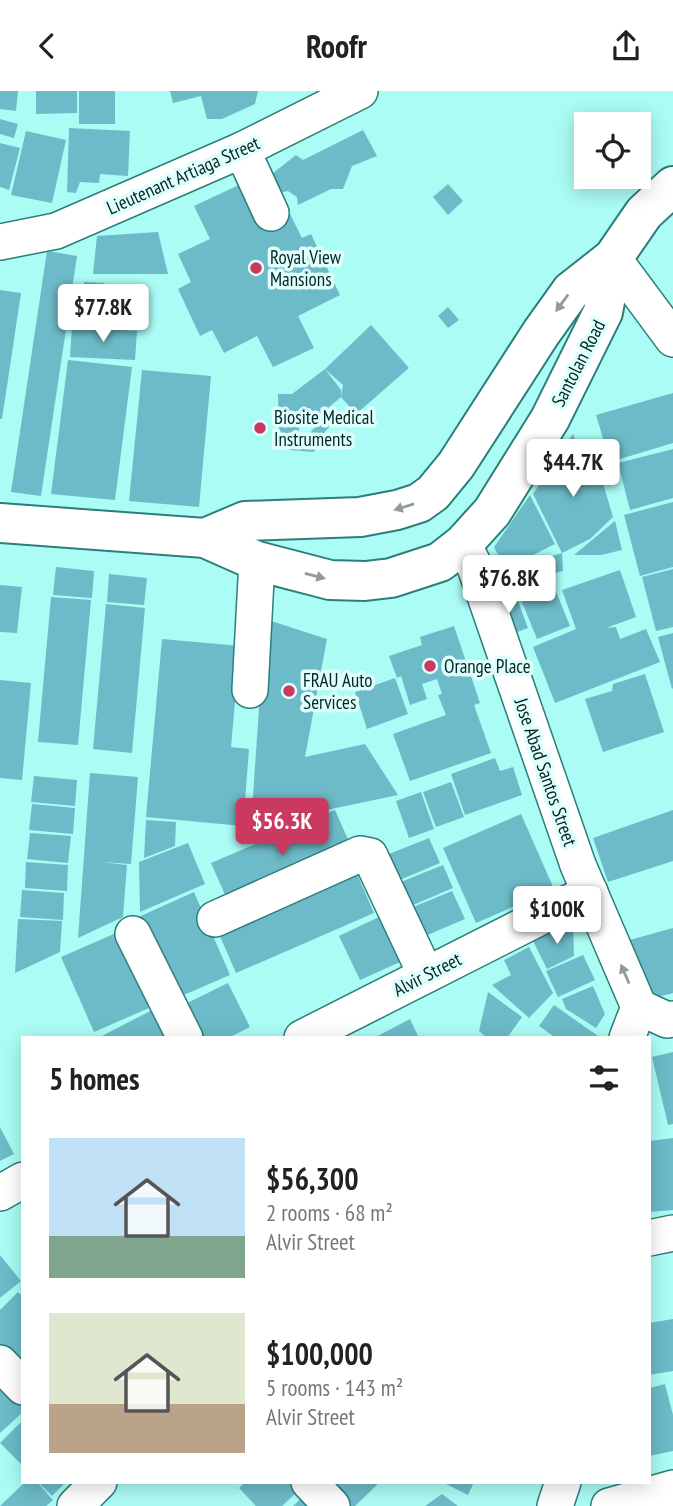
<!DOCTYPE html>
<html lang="en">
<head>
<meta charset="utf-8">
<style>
	:root { --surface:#fff; --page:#f6f6f6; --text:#222; --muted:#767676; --accent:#ca3a60 }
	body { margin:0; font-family:"PT Sans Narrow",sans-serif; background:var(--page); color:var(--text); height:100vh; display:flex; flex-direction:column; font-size:26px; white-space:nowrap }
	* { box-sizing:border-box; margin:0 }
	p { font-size:23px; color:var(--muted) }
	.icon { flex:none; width:38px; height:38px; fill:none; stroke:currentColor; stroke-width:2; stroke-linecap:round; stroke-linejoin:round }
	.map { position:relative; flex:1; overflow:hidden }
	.panel { position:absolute; left:21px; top:945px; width:630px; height:448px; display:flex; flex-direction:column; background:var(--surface); border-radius:0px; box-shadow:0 4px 18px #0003 }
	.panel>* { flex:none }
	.fabs { position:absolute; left:574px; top:21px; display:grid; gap:14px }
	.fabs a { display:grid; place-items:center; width:77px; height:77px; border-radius:0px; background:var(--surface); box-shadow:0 4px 18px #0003; font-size:35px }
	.price { position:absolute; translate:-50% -60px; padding:0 16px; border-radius:7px; background:#fff; color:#222; font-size:23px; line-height:46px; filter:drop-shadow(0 2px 4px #0008) }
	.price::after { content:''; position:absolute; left:50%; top:42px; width:21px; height:16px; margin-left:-10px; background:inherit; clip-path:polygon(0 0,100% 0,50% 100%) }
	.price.active { background:var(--accent); color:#fff }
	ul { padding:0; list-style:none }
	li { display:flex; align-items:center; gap:21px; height:175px; padding:0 28px }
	li span { display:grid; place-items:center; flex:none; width:196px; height:140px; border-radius:0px; color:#555 }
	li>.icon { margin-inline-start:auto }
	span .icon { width:84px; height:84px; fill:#fffc; stroke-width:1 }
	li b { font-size:30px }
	h2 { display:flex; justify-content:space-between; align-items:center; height:84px; padding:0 28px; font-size:30px }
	header { display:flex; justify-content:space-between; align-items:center; height:91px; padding:0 28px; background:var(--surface); font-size:32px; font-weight:700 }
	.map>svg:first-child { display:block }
	.building { fill:#6dbbc8 }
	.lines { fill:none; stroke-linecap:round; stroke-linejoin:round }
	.minor-casing { stroke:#2b7e79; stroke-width:38 }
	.major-casing { stroke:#2b7e79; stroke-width:42 }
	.minor { stroke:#fff; stroke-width:35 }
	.major { stroke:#fff; stroke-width:38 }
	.oneway { fill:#8e9d9c }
	.poi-dot { fill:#ca3a60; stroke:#e0fffc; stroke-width:2.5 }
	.labels { text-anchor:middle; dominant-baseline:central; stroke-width:7; stroke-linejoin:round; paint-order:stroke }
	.street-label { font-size:19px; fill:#032624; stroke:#e0fffc }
	.poi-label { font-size:19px; fill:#032624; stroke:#e0fffc; text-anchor:start }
</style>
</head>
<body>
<header><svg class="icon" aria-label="back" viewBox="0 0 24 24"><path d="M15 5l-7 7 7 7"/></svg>Roofr<svg class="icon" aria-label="share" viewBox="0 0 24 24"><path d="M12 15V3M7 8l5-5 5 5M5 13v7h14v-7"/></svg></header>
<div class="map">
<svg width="673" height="1415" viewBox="0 0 673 1415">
	<rect width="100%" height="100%" fill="#abfcf5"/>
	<g class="building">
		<path d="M0,0H18L16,20L0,18Z"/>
		<path d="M36,0H77V22L36,23Z"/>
		<rect x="79" y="0" width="36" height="33"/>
		<path d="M170,0H258L255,13L222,28H207L201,5L173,12Z"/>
		<path d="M0,28L18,33L14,47L0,43Z"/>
		<path d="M69,37L130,40L128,85L100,83L99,92L80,91L76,102L67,101Z"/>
		<path d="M363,39L377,65L352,75L343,98H331L298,114L297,106L288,100L274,103L263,90L296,64L303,69Z"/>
		<path d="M26,40L66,49L52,112L11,104Z"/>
		<path d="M0,52L20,57L9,99L0,96Z"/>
		<path d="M241,93L286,115L302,147L311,143L340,204L298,225L314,257L273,276L257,245L224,262L212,239L200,245L178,198L191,191L178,163L210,148L194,115Z"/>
		<path d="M448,93L463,110L448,124L433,106Z"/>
		<path d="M158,141L168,183H93L97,145Z"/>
		<path d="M47,160L77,165L41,405L11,401Z"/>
		<path d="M84,191L104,192L109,213L84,212Z"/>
		<path d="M0,199L21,202L2,328H0Z"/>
		<path d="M448,216L459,229L448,237L438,225Z"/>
		<path d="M371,234L409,277L356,323L341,306L343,294L325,278Z"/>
		<path d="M72,236L137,240L135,269L70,266Z"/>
		<path d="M68,269L132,276L115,409L51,403Z"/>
		<path d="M325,278L341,299V306L311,331L299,317V346L317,353L314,361L289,359L290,345L279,346L278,303H292Z"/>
		<path d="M142,279L211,285L199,416L129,410Z"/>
		<path d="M673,302V352L610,371L596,324Z"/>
		<path d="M326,323L334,330L318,349L310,342Z"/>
		<path d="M573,343L584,372L596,369L613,426L590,448L562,462L533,403Z"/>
		<path d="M673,358V407L630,419L618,372Z"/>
		<path d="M530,404L555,453L505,478L494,456Z"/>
		<path d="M673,411V476L640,485L624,424Z"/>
		<path d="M615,430L622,459L601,464H574Z"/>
		<path d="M562,462L563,480L533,488L529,472Z"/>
		<path d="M525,473L533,488L525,493L520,489L499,497L494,486Z"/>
		<path d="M56,476L94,480L92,507L53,504Z"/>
		<path d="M673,478V536L656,540L642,486Z"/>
		<path d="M620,479L636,526L606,537L616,536L620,548L646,538L660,571L555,612L533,556L576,538L562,499Z"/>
		<path d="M109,483L147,487L144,514L107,511Z"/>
		<path d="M0,494L22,496L17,542L0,541Z"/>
		<path d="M555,498L570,535L537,548L522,511Z"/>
		<path d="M515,502L528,537L504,546L491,511Z"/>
		<path d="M51,506L91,509L78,654L38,651Z"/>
		<path d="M106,513L145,517L132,662L93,658Z"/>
		<path d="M265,528L327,548L305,666L365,653L398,704L251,735Z"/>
		<path d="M454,535L480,612L474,614L491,662L410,690L393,643L446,624L438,604L442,603L437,588L422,593L427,608L410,614L401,585L397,587L389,565L422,554L420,546Z"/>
		<path d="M673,542V597L672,598L658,546Z"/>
		<path d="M162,548L240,555L231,656L249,658L243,735L146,726Z"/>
		<path d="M645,583L664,641L603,661L585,608L612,600L613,593Z"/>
		<path d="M395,587L408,623L367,638L355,601Z"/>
		<path d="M0,589L31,592L22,689L0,687Z"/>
		<path d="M495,667L500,680L513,676L522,704L465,724L451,683Z"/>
		<path d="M90,682L138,686L131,773L101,771L127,774L123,826L78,847Z"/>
		<path d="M34,685L77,689L75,715L31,711Z"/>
		<path d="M451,691L464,726L436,736L423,701Z"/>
		<path d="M421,701L434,738L409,747L396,710Z"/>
		<path d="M32,713L75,717L73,743L29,739Z"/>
		<path d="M335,719L354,762L230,815L211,772Z"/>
		<path d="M673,719V770L608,791L593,747Z"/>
		<path d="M521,723L554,798L476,832L443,757Z"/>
		<path d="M146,729L176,731L175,755L144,767Z"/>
		<path d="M30,742L71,745L68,772L27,768Z"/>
		<path d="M429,747L440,772L395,791L384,765Z"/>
		<path d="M188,752L205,793L140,821L139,771Z"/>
		<path d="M26,771L68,774L67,800L25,797Z"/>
		<path d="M443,774L453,797L406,817L396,793Z"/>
		<path d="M354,776L374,822L236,882L216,836Z"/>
		<path d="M22,799L64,802L63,829L20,826Z"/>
		<path d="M452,800L465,828L418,848L406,819Z"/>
		<path d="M194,801L230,884L170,910L134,828Z"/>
		<path d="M379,826L400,871L360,889L339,845Z"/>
		<path d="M18,828L62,830L60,861L15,882Z"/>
		<path d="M573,830L574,865L547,878L533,850Z"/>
		<path d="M673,837V902L654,907L626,850Z"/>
		<path d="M116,842L149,917L94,941L61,866Z"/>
		<path d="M529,856L553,902L529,927L492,894L511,884L504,869Z"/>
		<path d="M583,864L595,889L558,906L546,880Z"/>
		<path d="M228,892L250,936L228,947H190L175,918Z"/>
		<path d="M593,895L605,923L596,937L566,918L562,908Z"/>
		<path d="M488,901L522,926L507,947H487L479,940Z"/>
		<path d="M554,914L598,945L597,947H556L539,935Z"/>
		<path d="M158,916L174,947H98Z"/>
		<path d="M410,928L419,947H374Z"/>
		<path d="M673,961V1033L668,1034L652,966Z"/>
		<path d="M0,1036L14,1063L0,1070Z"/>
		<path d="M673,1047V1119L649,1121V1050Z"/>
		<path d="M0,1164L21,1190L0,1207Z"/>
		<path d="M18,1201L23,1206V1280L0,1257V1219Z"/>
		<path d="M673,1228V1280L649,1284V1232Z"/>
		<path d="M0,1287L23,1312V1321L0,1342Z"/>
		<path d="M665,1293L673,1324V1360L649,1365V1297Z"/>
		<path d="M23,1329V1375L0,1352Z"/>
		<path d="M25,1391H37L53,1409L46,1415H0Z"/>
		<path d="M38,1391H66L52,1405Z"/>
		<path d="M245,1391H290L298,1400L282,1415H256L239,1397Z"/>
		<path d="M323,1391H380L355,1415H346Z"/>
		<path d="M442,1391H474L468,1404Z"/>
		<path d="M309,1400L323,1415H293Z"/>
		<path d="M442,1403L458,1415H425Z"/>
	</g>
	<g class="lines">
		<g class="minor-casing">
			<g id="minor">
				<path d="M242,59L271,122"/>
				<path d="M0,151L56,140L242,59L360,0"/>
				<path d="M613,167L673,248"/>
				<path d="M463,453L475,476L578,774L639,916L627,947"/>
				<path d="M250,599L257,470"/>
				<path d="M215,828L360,763L370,765L426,884"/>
				<path d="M133,843L185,947"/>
				<path d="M639,916L667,929L673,928"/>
				<path d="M302,947L590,801"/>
				<path d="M0,1102L23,1089"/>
				<path d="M649,1147L673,1142"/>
				<path d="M0,1272L23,1296"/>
				<path d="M309,1391L332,1415"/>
				<path d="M75,1415L99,1391"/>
				<path d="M555,1415L563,1391"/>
				<path d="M609,1415L673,1397"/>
			</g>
		</g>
		<g class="major-casing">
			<g id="major">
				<path d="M0,432L205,447L257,470L330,489L365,490L391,487L440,471L463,453L492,421L550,328L603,221L613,167"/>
				<path d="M205,447L245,430L360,426L397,419L419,412L433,402L456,374L541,242L571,200L613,167L644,122L673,95"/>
			</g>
		</g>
		<use href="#minor" class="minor"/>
		<use href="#major" class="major"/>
	</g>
	<defs><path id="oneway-solid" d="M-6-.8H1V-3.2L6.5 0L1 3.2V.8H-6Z" transform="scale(1.75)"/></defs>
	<g class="oneway">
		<use href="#oneway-solid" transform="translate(562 212) rotate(126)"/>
		<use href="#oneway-solid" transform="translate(404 416) rotate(163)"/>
		<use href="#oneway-solid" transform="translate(315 485) rotate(14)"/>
		<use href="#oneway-solid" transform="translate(625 883) rotate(-113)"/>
	</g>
	<g class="poi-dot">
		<circle cx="256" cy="177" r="7"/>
		<circle cx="260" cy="337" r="7"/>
		<circle cx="430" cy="575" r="7"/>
		<circle cx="289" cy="600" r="7"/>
	</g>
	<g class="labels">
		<g class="street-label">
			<text transform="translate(183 84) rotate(-24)">Lieutenant Artiaga Street</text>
			<text transform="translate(578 272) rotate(-63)">Santolan Road</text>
			<text transform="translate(546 681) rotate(71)">Jose Abad Santos Street</text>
			<text transform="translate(427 883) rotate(-27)">Alvir Street</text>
		</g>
		<g class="poi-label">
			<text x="270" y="166">Royal View<tspan x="270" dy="22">Mansions</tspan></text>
			<text x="274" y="326">Biosite Medical<tspan x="274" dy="22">Instruments</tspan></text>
			<text x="444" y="575">Orange Place</text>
			<text x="303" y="589">FRAU Auto<tspan x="303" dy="22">Services</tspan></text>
		</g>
	</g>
</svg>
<div class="fabs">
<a><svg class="icon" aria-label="locate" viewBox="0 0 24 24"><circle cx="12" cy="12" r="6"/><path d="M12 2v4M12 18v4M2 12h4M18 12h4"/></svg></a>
</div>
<b class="price" style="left:103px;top:253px">$77.8K</b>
<b class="price" style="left:573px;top:408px">$44.7K</b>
<b class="price" style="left:509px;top:524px">$76.8K</b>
<b class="price active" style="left:282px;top:767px">$56.3K</b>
<b class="price" style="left:557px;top:855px">$100K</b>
<section class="panel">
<h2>5 homes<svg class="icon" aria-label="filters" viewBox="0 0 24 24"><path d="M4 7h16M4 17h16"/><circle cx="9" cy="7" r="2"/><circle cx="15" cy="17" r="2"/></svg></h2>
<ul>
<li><span style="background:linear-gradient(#bfe0f5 70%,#7fa58c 0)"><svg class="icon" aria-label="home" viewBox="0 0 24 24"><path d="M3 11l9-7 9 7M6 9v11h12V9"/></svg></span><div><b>$56,300</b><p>2 rooms · 68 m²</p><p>Alvir Street</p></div></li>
<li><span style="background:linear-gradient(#dfe7d0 65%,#b9a48a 0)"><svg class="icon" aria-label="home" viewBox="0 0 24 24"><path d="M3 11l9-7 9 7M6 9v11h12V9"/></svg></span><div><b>$100,000</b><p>5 rooms · 143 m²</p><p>Alvir Street</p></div></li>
</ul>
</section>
</div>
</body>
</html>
